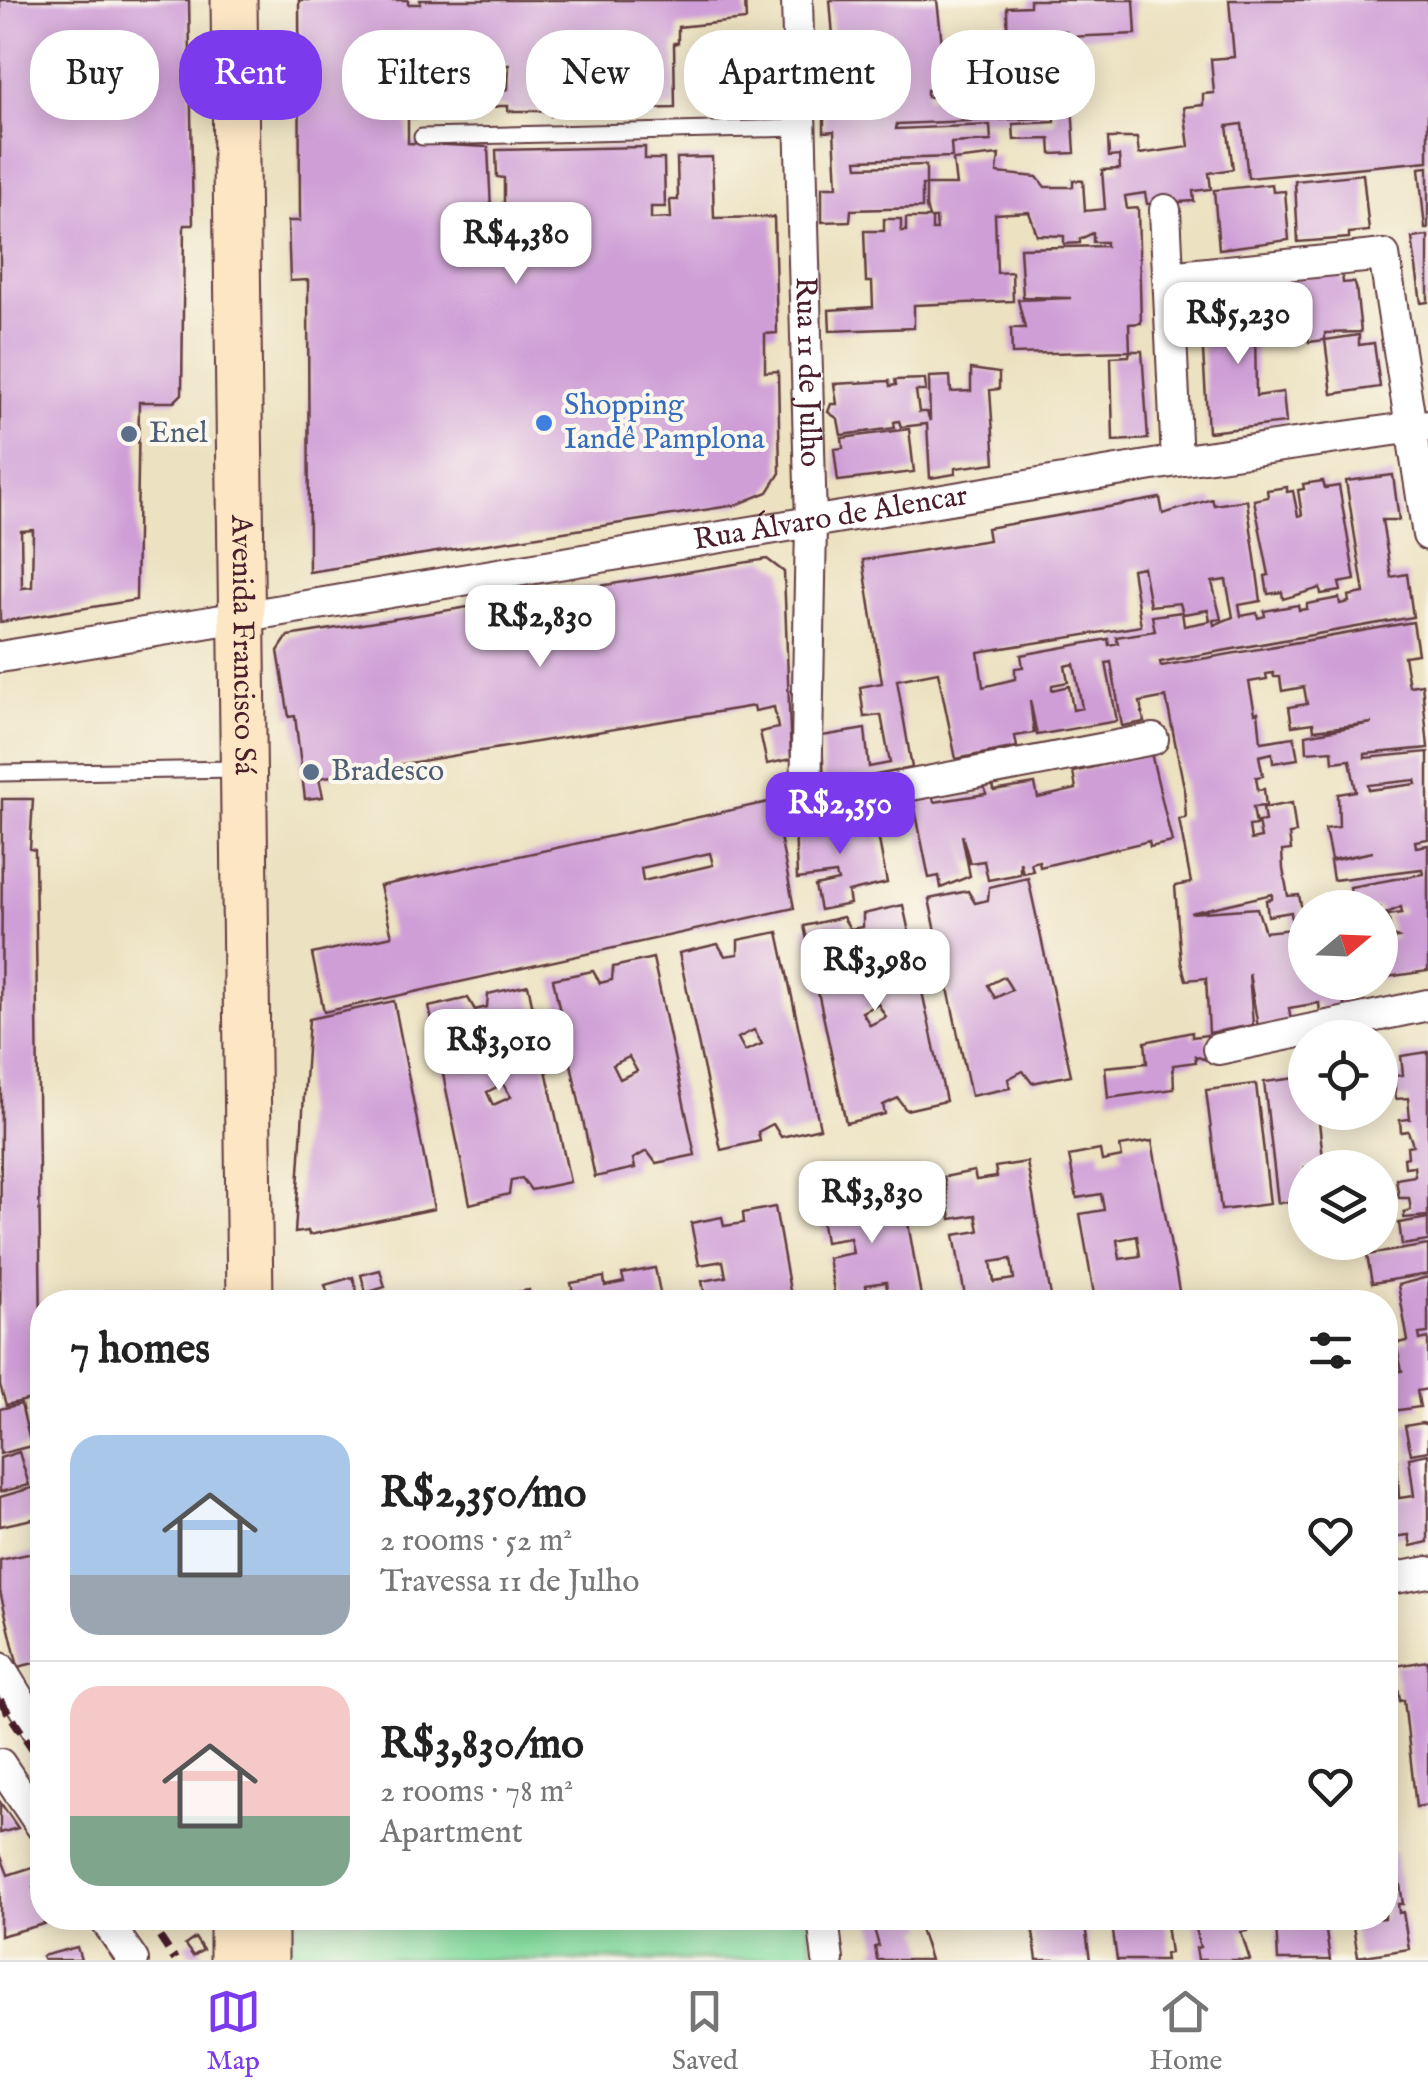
<!DOCTYPE html>
<html lang="en">
<head>
<meta charset="utf-8">
<style>
	:root { --surface:#fff; --page:#f2f2f2; --text:#222; --muted:#767676; --line:#e0e0e0; --accent:#7c3aed }
	body { margin:0; font-family:"IM FELL English",serif; background:var(--page); color:var(--text); height:100vh; display:flex; flex-direction:column; font-size:38px; white-space:nowrap }
	* { box-sizing:border-box; margin:0 }
	p { font-size:32px; color:var(--muted) }
	.icon { flex:none; width:55px; height:55px; fill:none; stroke:currentColor; stroke-width:2; stroke-linecap:round; stroke-linejoin:round }
	.map { position:relative; flex:1; overflow:hidden }
	.panel { position:absolute; left:30px; top:1290px; width:1368px; height:640px; display:flex; flex-direction:column; background:var(--surface); border-radius:40px; box-shadow:0 5px 25px #0003 }
	.panel>* { flex:none }
	.hud { position:absolute; left:30px; top:30px; width:1370px; height:90px; display:flex; gap:20px }
	.needle { width:65px; rotate:71deg }
	.buttons { position:absolute; left:1288px; top:890px; display:grid; gap:20px }
	.buttons a { display:grid; place-items:center; width:110px; height:110px; border-radius:50%; background:var(--surface); box-shadow:0 5px 25px #0003; font-size:50px }
	.price { position:absolute; translate:-50% -85px; padding:0 22px; border-radius:20px; background:#fff; color:#222; font-size:32px; line-height:65px; filter:drop-shadow(0 2px 5px #0008) }
	.price::after { content:''; position:absolute; left:50%; top:60px; width:30px; height:22px; margin-left:-15px; background:inherit; clip-path:polygon(0 0,100% 0,50% 100%) }
	.price.on { background:var(--accent); color:#fff }
	ul { padding:0; list-style:none }
	li { display:flex; align-items:center; gap:30px; height:250px; padding:0 40px }
	li+li { border-top:2px solid var(--line) }
	li span { display:grid; place-items:center; flex:none; width:280px; height:200px; border-radius:30px; color:#555 }
	li>.icon { margin-inline-start:auto }
	span .icon { width:120px; height:120px; fill:#fffc; stroke-width:1 }
	li b { font-size:42px }
	h2 { display:flex; justify-content:space-between; align-items:center; height:120px; padding:0 40px; font-size:42px }
	.chip { padding:0 35px; border-radius:40px; background:var(--surface); box-shadow:0 5px 25px #0003; font-size:35px; line-height:90px }
	.chip.on { background:var(--accent); color:#fff }
	.tabs { display:flex; justify-content:space-around; align-items:center; height:140px; border-top:2px solid var(--line); background:var(--surface); font-size:28px; color:var(--muted) }
	.tabs a { display:grid; justify-items:center; gap:5px }
	.tabs .on { color:var(--accent) }
	.map>svg:first-child { display:block }
	.green { fill:#87dea1; stroke:#687e66; stroke-width:2.5 }
	.building { fill:#cf9ed7; fill-rule:evenodd }
	.lines { fill:none; stroke-linecap:round; stroke-linejoin:round }
	.lane-casing { stroke:#623c41; stroke-width:19 }
	.street-casing { stroke:#623c41; stroke-width:34 }
	.secondary-casing { stroke:#623c41; stroke-width:49 }
	.lane { stroke:#fff; stroke-width:15 }
	.street { stroke:#fff; stroke-width:30 }
	.secondary { stroke:#fce6c4; stroke-width:45 }
	.rail { stroke:#4a1f2b; stroke-width:8; stroke-dasharray:15 8; stroke-linecap:butt }
	.shop-dot { fill:#3f7fe0; stroke:#fbf7ec; stroke-width:4 }
	.service-dot { fill:#5c6f8a; stroke:#fbf7ec; stroke-width:4 }
	.labels { text-anchor:middle; dominant-baseline:central; stroke-width:8; stroke-linejoin:round; paint-order:stroke }
	.street-label { font-size:30px; fill:#4a1f2b; stroke:#fbf7ec }
	.shop-label { font-size:30px; fill:#366cbe; stroke:#fbf7ec; text-anchor:start }
	.service-label { font-size:30px; fill:#4e5e75; stroke:#fbf7ec; text-anchor:start }
</style>
</head>
<body>
<div class="map">
<svg width="1428" height="1960" viewBox="0 0 1428 1960">
	<rect width="100%" height="100%" fill="#fbf7ec"/>
	<filter id="ink" filterUnits="userSpaceOnUse"><feTurbulence type="fractalNoise" baseFrequency=".01" numOctaves="2"/><feDisplacementMap in="SourceGraphic" scale="20" xChannelSelector="R" yChannelSelector="G"/><feConvolveMatrix kernelMatrix="1 2 1 2 8 2 1 2 1" color-interpolation-filters="sRGB"/></filter>
	<filter id="wash" filterUnits="userSpaceOnUse"><feTurbulence type="fractalNoise" baseFrequency=".0048" numOctaves="4" result="noise"/><feDisplacementMap in="SourceGraphic" scale="40" xChannelSelector="R" yChannelSelector="G"/><feGaussianBlur stdDeviation="2.25" result="paint"/><feColorMatrix in="noise" values="0 0 0 0 0 0 0 0 0 0 0 0 0 0 0 0 0 1.4 0 .05"/><feComposite in="paint" operator="in"/></filter>
	<g filter="url(#wash)">
		<rect width="100%" height="100%" fill="#ece1c0"/>
		<path class="green" d="M280,1918H807L814,1960H290L279,1930Z"/>
		<g id="blocks">
			<g class="building">
				<path d="M0,0H189L193,225H184L182,394L174,402H139L136,600L0,622ZM33,530L32,587L22,588L21,531Z"/>
				<path d="M299,0H408V4H420V0H745L746,20L678,27V43H674L675,108L594,110L599,64H593V45L635,44L634,37L593,38V45H579V57H587L586,109L551,116V111H508V106H500L466,111V118H408V143L488,147L491,209L456,212V221L497,220V205H504V178L497,177L496,150L645,147V159H664L665,207H651V219L671,218L670,200H678L677,158L712,157L714,218L774,217L777,333L765,334V372L778,371L780,473L768,492L736,505L309,572L308,280L290,281L288,221H300ZM502,65H509L508,89L502,90Z"/>
				<path d="M830,0H937L943,52L952,51L951,35L993,33L995,62L947,65V89L927,90V97L1041,91L1042,118L897,124L896,129L990,125L991,141L951,143L952,157L857,160L858,167L926,165V185H956L953,160L999,155L997,173L1037,177L1045,187H1073V180L1083,181L1085,211L1105,209L1102,170L1120,169L1119,156L1109,157L1108,138H1137L1139,154L1189,147L1184,107L1203,105V94L1214,93L1211,59L1234,57L1229,0H1428V161L1248,178L1242,124L1227,126L1233,169L1209,173L1211,189L1193,191L1194,201L1147,204L1145,193L1125,196L1127,209L1138,208L1141,323L1129,324L1130,351L1012,354L1011,328H1025L1018,300L1071,298L1023,297L1020,248L1106,246V242H1093V233L1080,239V243L1064,244V236L1037,235L1029,212L995,214L997,273L1012,272L1013,301L914,305V328L830,331L829,310L873,307L872,282H866L864,231H884V219H901V231H906V218H932V230H937L936,218H929L926,207V185H922V208L851,210L850,221L822,222V187H837L834,131L824,132V110L875,107V97L820,100V73L836,72Z"/>
				<path d="M1030,0H1134L1136,34L1067,37L1066,31H1042L1044,60L1008,62L1007,7L1030,6Z"/>
				<path d="M1071,88L1075,153L1051,154L1050,139L1014,140L1013,124L1055,122L1053,89Z"/>
				<path d="M1428,167V229H1425L1419,168Z"/>
				<path d="M1363,174L1369,231L1349,233V238L1298,242L1295,181Z"/>
				<path d="M1272,184L1273,192L1285,191L1289,240L1219,249L1214,190Z"/>
				<path d="M1428,236V302L1421,303L1412,238Z"/>
				<path d="M1342,273L1343,283L1354,282L1356,287L1361,332L1325,333V340L1309,342L1308,336L1290,338L1288,315L1277,316L1274,280Z"/>
				<path d="M1267,291L1270,328L1255,329L1256,396L1283,392L1286,423L1208,432L1202,335L1222,333L1216,295Z"/>
				<path d="M1359,335V345L1374,343L1380,387L1332,394L1325,340Z"/>
				<path d="M1130,351H1142L1148,439L1113,441L1111,357L1129,356Z"/>
				<path d="M971,369L999,373V389L990,390L995,463L955,468V474L930,478L927,424L901,427L899,421L894,422L895,428L841,435L838,419L828,412L831,404H837L834,384L889,381L890,386L896,385L895,380L925,379L926,391H916L919,412H927L930,421L929,377L950,376L951,392L971,391Z"/>
				<path d="M909,429L914,472L838,481L834,449L843,448L842,438Z"/>
				<path d="M1393,475L1399,520H1382L1391,577L1407,574L1413,617L1160,662L1161,666L1413,622L1418,654L1404,656L1409,686L1422,684L1428,748L1365,754V758L1428,752V839L1415,841L1416,847L1428,845V971L1380,978V941L1398,938L1392,935L1388,915L1402,913L1401,907L1380,916V908H1335L1352,903L1350,887L1423,874L1422,869L1333,880L1330,861L1373,852L1331,860L1325,829L1339,827L1338,794L1356,791L1350,760L1333,762L1332,750L1307,752L1306,735L1372,723L1314,730L1313,723L1292,726L1289,707L1307,704L1304,687L1282,691L1280,677H1274L1273,673L1266,674L1267,679L1249,682L1255,713L1258,712L1261,742L1294,737L1298,759L1273,763L1272,753L1259,756L1263,776L1256,777L1258,790L1264,789L1266,806L1253,807L1256,825L1249,826L1251,840L1261,838L1258,822L1265,821L1263,808L1292,803L1296,833L1289,834L1291,850L1282,851L1283,869L1288,896L1299,895L1305,927V982H1341L1345,1009L1320,1013L1319,1003L1289,1008L1291,1021L1258,1027L1249,973L1253,1025L1209,1033L1206,978L1186,980L1181,962L1175,886L1191,883L1179,819L1186,818L1184,787L1166,697L1140,702L1144,722L1122,726L1111,662L1106,663L1117,721L1037,735L1030,700L1034,733L1015,736L1017,747L956,759L938,672L897,680L912,768L824,785L822,736L865,729L869,767L890,763L881,715L864,717L860,687L882,683L863,560L989,540L987,528L1160,498L1163,514L1212,499L1214,505L1247,500L1261,601L1239,605L1241,616L1257,613L1258,618L1265,616L1264,611L1298,605L1299,610L1307,609V604L1339,598L1340,604L1349,602L1348,596L1364,593L1346,481ZM1143,567L1150,606L1180,603L1183,614L1208,610L1210,621L1184,626L1182,612L1152,616L1155,631L1116,637L1118,643L1109,645L1108,639L1021,655L1023,667L1015,668V679L983,687L978,652L1141,626L1132,569ZM1226,580L1233,617L1214,625L1213,620L1221,619L1212,582ZM1074,664L1082,708L1073,710L1069,686L1052,690V685L1068,682L1065,666ZM1415,780L1416,784L1369,790L1368,785ZM1272,894V899L1266,900L1268,916L1291,912L1293,929L1265,932L1257,908L1190,913Z"/>
				<path d="M1323,481L1325,488L1339,486L1355,580L1339,583L1341,591L1321,594L1320,588L1283,599L1282,592L1268,594L1265,576L1269,575L1254,500L1268,497L1267,490L1287,487V492L1293,491L1298,516L1302,515L1298,490L1304,489L1303,484Z"/>
				<path d="M767,559L784,572L791,759L767,764L760,732L778,728L774,707L755,711L754,706L319,778L323,797L305,799L295,716L289,717L278,651L288,636Z"/>
				<path d="M1151,753L1172,842L1150,847L1149,841L1040,867L1039,861L1031,863L1033,871L1023,873L1020,861V874L988,880L984,861L970,863L962,835L970,876L941,888L939,876L929,878L913,799L932,795L934,802L986,794L984,785L993,783L994,791L1035,784L1038,798L1076,789L1073,772Z"/>
				<path d="M2,799H33L30,849L35,850L42,1413L35,1414L31,1399L6,1405L0,1385Z"/>
				<path d="M773,801L794,908L324,1012L312,954L392,936L380,886ZM710,853L713,865L643,881L641,868Z"/>
				<path d="M874,813L887,883L848,892L850,904L820,910L815,886L838,881L836,874L797,879L795,824L831,817L833,824Z"/>
				<path d="M1028,878L1071,1075L1032,1083L1023,1071L1008,1079L1010,1088L971,1096L929,899L968,891L975,903L988,900L989,887ZM1004,977L1012,990L995,998L988,985Z"/>
				<path d="M903,905L946,1101L906,1110L898,1098L883,1105L885,1114L846,1123L804,926L843,917L850,929L863,927V914ZM878,1004L886,1017L870,1025L862,1012Z"/>
				<path d="M778,932L820,1128L781,1137L773,1124L758,1132L760,1141L721,1150L679,953L718,944L725,956L738,954V940ZM754,1030L762,1044L745,1051L738,1038Z"/>
				<path d="M653,958L695,1155L656,1163L647,1151L633,1159L635,1168L595,1177L553,979L593,971L600,983L612,980L613,967ZM629,1057L637,1071L620,1079L613,1065Z"/>
				<path d="M528,985L570,1182L531,1190L522,1178L511,1180L509,1194L470,1204L429,1007L468,998L475,1010L487,1007L488,994ZM503,1084L511,1097L493,1105L487,1092Z"/>
				<path d="M394,1001L434,1209L309,1235L308,1231L295,1233L309,1019Z"/>
				<path d="M1192,1032V1037L1207,1035L1209,1061L1195,1056L1196,1062L1173,1065L1174,1089L1108,1098L1105,1067L1147,1063L1145,1042Z"/>
				<path d="M1428,1052V1216L1404,1218V1212L1411,1210L1409,1198H1399L1396,1179L1415,1176L1414,1166L1405,1167L1404,1158L1408,1157L1407,1146L1413,1145L1408,1131L1401,1132L1400,1120L1410,1119L1408,1098L1396,1099L1394,1076L1403,1075L1401,1056Z"/>
				<path d="M1305,1077V1112H1318L1324,1168H1305V1200L1278,1203L1264,1082Z"/>
				<path d="M1256,1084L1270,1204L1221,1210L1206,1090Z"/>
				<path d="M1152,1141L1181,1302H1120L1119,1297L1095,1300L1080,1214L1104,1210L1101,1194L1077,1198L1069,1156L1100,1150L1102,1161L1122,1157L1120,1146ZM1137,1236L1140,1256L1120,1259L1117,1240Z"/>
				<path d="M1027,1162L1052,1302H966L954,1235L979,1231L976,1215L951,1219L944,1177L974,1171L976,1180L997,1177L995,1167ZM1011,1259L1014,1279L994,1282L991,1262Z"/>
				<path d="M901,1184L922,1302H889L886,1282L866,1285L868,1302H836L828,1258L853,1253L850,1238L825,1242L818,1200L848,1194L850,1203L871,1199L869,1190Z"/>
				<path d="M775,1207L792,1302H706L702,1281L726,1277L723,1261L699,1265L691,1223L722,1217L724,1226L744,1223L743,1213Z"/>
				<path d="M1428,1218V1241L1402,1245L1399,1223Z"/>
				<path d="M1428,1245V1274L1372,1283L1367,1255Z"/>
				<path d="M655,1268L662,1302H575L571,1283L604,1277L605,1286L624,1282L622,1274Z"/>
				<path d="M380,1270L385,1287L366,1293L361,1275Z"/>
				<path d="M353,1277L358,1295L331,1302L325,1285Z"/>
				<path d="M1428,1277V1333L1419,1334L1420,1340L1428,1338V1389L1417,1391L1420,1407L1385,1412V1374L1402,1371L1398,1353L1385,1355V1345L1408,1341L1398,1285Z"/>
				<path d="M529,1290L531,1302H497L496,1296Z"/>
				<path d="M21,1404L31,1446L0,1454V1409Z"/>
				<path d="M1422,1423L1428,1425V1451L1411,1454L1405,1426Z"/>
				<path d="M19,1452L29,1485L0,1492V1458Z"/>
				<path d="M1428,1454V1542L1411,1546L1409,1535L1385,1538V1462L1397,1460L1399,1498L1414,1496L1409,1458Z"/>
				<path d="M42,1485V1517L0,1526V1497Z"/>
				<path d="M42,1551V1671L38,1662L18,1667L0,1591V1560Z"/>
				<path d="M1428,1661V1805L1416,1807L1404,1700L1400,1701L1395,1666Z"/>
				<path d="M1385,1798L1394,1843L1388,1844L1390,1853H1395L1403,1904H1398L1399,1913L1403,1912L1409,1949L1358,1957L1352,1920L1385,1918Z"/>
				<path d="M0,1802L18,1828L0,1833Z"/>
				<path d="M0,1854L8,1875L39,1865L42,1882L33,1887L42,1902V1918L55,1921L0,1936Z"/>
				<path d="M871,1918H924L926,1928L920,1929L930,1960H877L875,1947L879,1946Z"/>
				<path d="M1084,1918L1090,1960H1037L1031,1919Z"/>
				<path d="M1165,1918L1170,1953L1165,1954L1166,1960H1117L1112,1925Z"/>
				<path d="M1192,1918H1245L1247,1931L1241,1932L1250,1960H1198L1196,1948L1200,1947Z"/>
				<path d="M1272,1918H1320L1321,1925L1325,1924L1330,1960H1278L1276,1922Z"/>
				<path d="M195,1938L203,1950L193,1956L185,1945Z"/>
				<path d="M77,1947L81,1960H44L42,1956Z"/>
			</g>
		</g>
	</g>
	<g filter="url(#ink)">
		<use href="#blocks" fill-opacity="0" stroke="#623c41" stroke-width="2.5"/>
		<g class="lines">
			<g class="lane-casing">
				<g id="lane">
					<path d="M422,137L799,128"/>
					<path d="M0,773L237,769"/>
				</g>
			</g>
			<g class="street-casing">
				<g id="street">
					<path id="s1" d="M797,0L811,523L806,805L1153,739"/>
					<path d="M1165,210L1177,461"/>
					<path d="M1168,277L1384,255L1428,535"/>
					<path id="s2" d="M0,657L1177,461L1428,425"/>
					<path d="M1218,1049L1428,1005"/>
					<path d="M1385,1580L1428,1572"/>
					<path d="M0,1668L42,1737"/>
					<path d="M0,1764L42,1827"/>
					<path d="M104,1918L133,1960"/>
					<path d="M823,1918L828,1960"/>
				</g>
			</g>
			<g class="secondary-casing">
				<g id="secondary">
					<path id="s3" d="M234,0L250,1302"/>
					<path d="M233,1918V1960"/>
					<path d="M265,1918V1960"/>
				</g>
			</g>
			<use href="#lane" class="lane"/>
			<use href="#street" class="street"/>
			<use href="#secondary" class="secondary"/>
			<g class="rail">
				<path d="M0,1700L42,1763"/>
				<path d="M147,1918L175,1960"/>
			</g>
		</g>
	</g>
	<circle class="shop-dot" cx="544" cy="423" r="10"/>
	<g class="service-dot">
		<circle cx="129" cy="434" r="10"/>
		<circle cx="311" cy="772" r="10"/>
	</g>
	<g class="labels">
		<g class="street-label">
			<text stroke="none"><textPath href="#s1" startOffset="372">Rua 11 de Julho</textPath></text>
			<text stroke="none"><textPath href="#s2" startOffset="842">Rua Álvaro de Alencar</textPath></text>
			<text stroke="none"><textPath href="#s3" startOffset="645">Avenida Francisco Sá</textPath></text>
		</g>
		<g class="shop-label">
			<text x="564" y="406">Shopping<tspan x="564" dy="34">Iandê Pamplona</tspan></text>
		</g>
		<g class="service-label">
			<text x="149" y="434">Enel</text>
			<text x="331" y="772">Bradesco</text>
		</g>
	</g>
</svg>
<div class="buttons">
<a><svg class="needle" viewBox="-14 -14 28 28"><path d="M0-13l5 13h-10z" fill="#e53935"/><path d="M0 13l5-13h-10z" fill="#767676"/></svg></a>
<a><svg class="icon" aria-label="locate" viewBox="0 0 24 24"><circle cx="12" cy="12" r="6"/><path d="M12 2v4M12 18v4M2 12h4M18 12h4"/></svg></a>
<a><svg class="icon" aria-label="layers" viewBox="0 0 24 24"><path d="M12 4l9 5-9 5-9-5zM3 14l9 5 9-5"/></svg></a>
</div>
<b class="price" style="left:516px;top:287px">R$4,380</b>
<b class="price" style="left:1238px;top:367px">R$5,230</b>
<b class="price" style="left:540px;top:670px">R$2,830</b>
<b class="price on" style="left:840px;top:857px">R$2,350</b>
<b class="price" style="left:875px;top:1014px">R$3,980</b>
<b class="price" style="left:499px;top:1094px">R$3,010</b>
<b class="price" style="left:872px;top:1246px">R$3,830</b>
<div class="hud">
<a class="chip">Buy</a>
<a class="chip on">Rent</a>
<a class="chip">Filters</a>
<a class="chip">New</a>
<a class="chip">Apartment</a>
<a class="chip">House</a>
</div>
<section class="panel">
<h2>7 homes<svg class="icon" aria-label="filters" viewBox="0 0 24 24"><path d="M4 7h16M4 17h16"/><circle cx="9" cy="7" r="2"/><circle cx="15" cy="17" r="2"/></svg></h2>
<ul>
<li><span style="background:linear-gradient(#a9c7e8 70%,#9aa5b1 0)"><svg class="icon" aria-label="home" viewBox="0 0 24 24"><path d="M3 11l9-7 9 7M6 9v11h12V9"/></svg></span><div><b>R$2,350/mo</b><p>2 rooms · 52 m²</p><p>Travessa 11 de Julho</p></div><svg class="icon" aria-label="heart" viewBox="0 0 24 24"><path d="M12 20l-8-8c-3-5 5-10 8-4 3-6 11-1 8 4z"/></svg></li>
<li><span style="background:linear-gradient(#f6c9c9 65%,#7fa58c 0)"><svg class="icon" aria-label="home" viewBox="0 0 24 24"><path d="M3 11l9-7 9 7M6 9v11h12V9"/></svg></span><div><b>R$3,830/mo</b><p>2 rooms · 78 m²</p><p>Apartment</p></div><svg class="icon" aria-label="heart" viewBox="0 0 24 24"><path d="M12 20l-8-8c-3-5 5-10 8-4 3-6 11-1 8 4z"/></svg></li>
</ul>
</section>
</div>
<nav class="tabs">
<a class="on"><svg class="icon" aria-label="map" viewBox="0 0 24 24"><path d="M3 6l6-2 6 2 6-2v14l-6 2-6-2-6 2zM9 4v14M15 6v14"/></svg>Map</a>
<a><svg class="icon" aria-label="saved" viewBox="0 0 24 24"><path d="M7 4h10v16l-5-4-5 4z"/></svg>Saved</a>
<a><svg class="icon" aria-label="home" viewBox="0 0 24 24"><path d="M3 11l9-7 9 7M6 9v11h12V9"/></svg>Home</a>
</nav>
</body>
</html>
